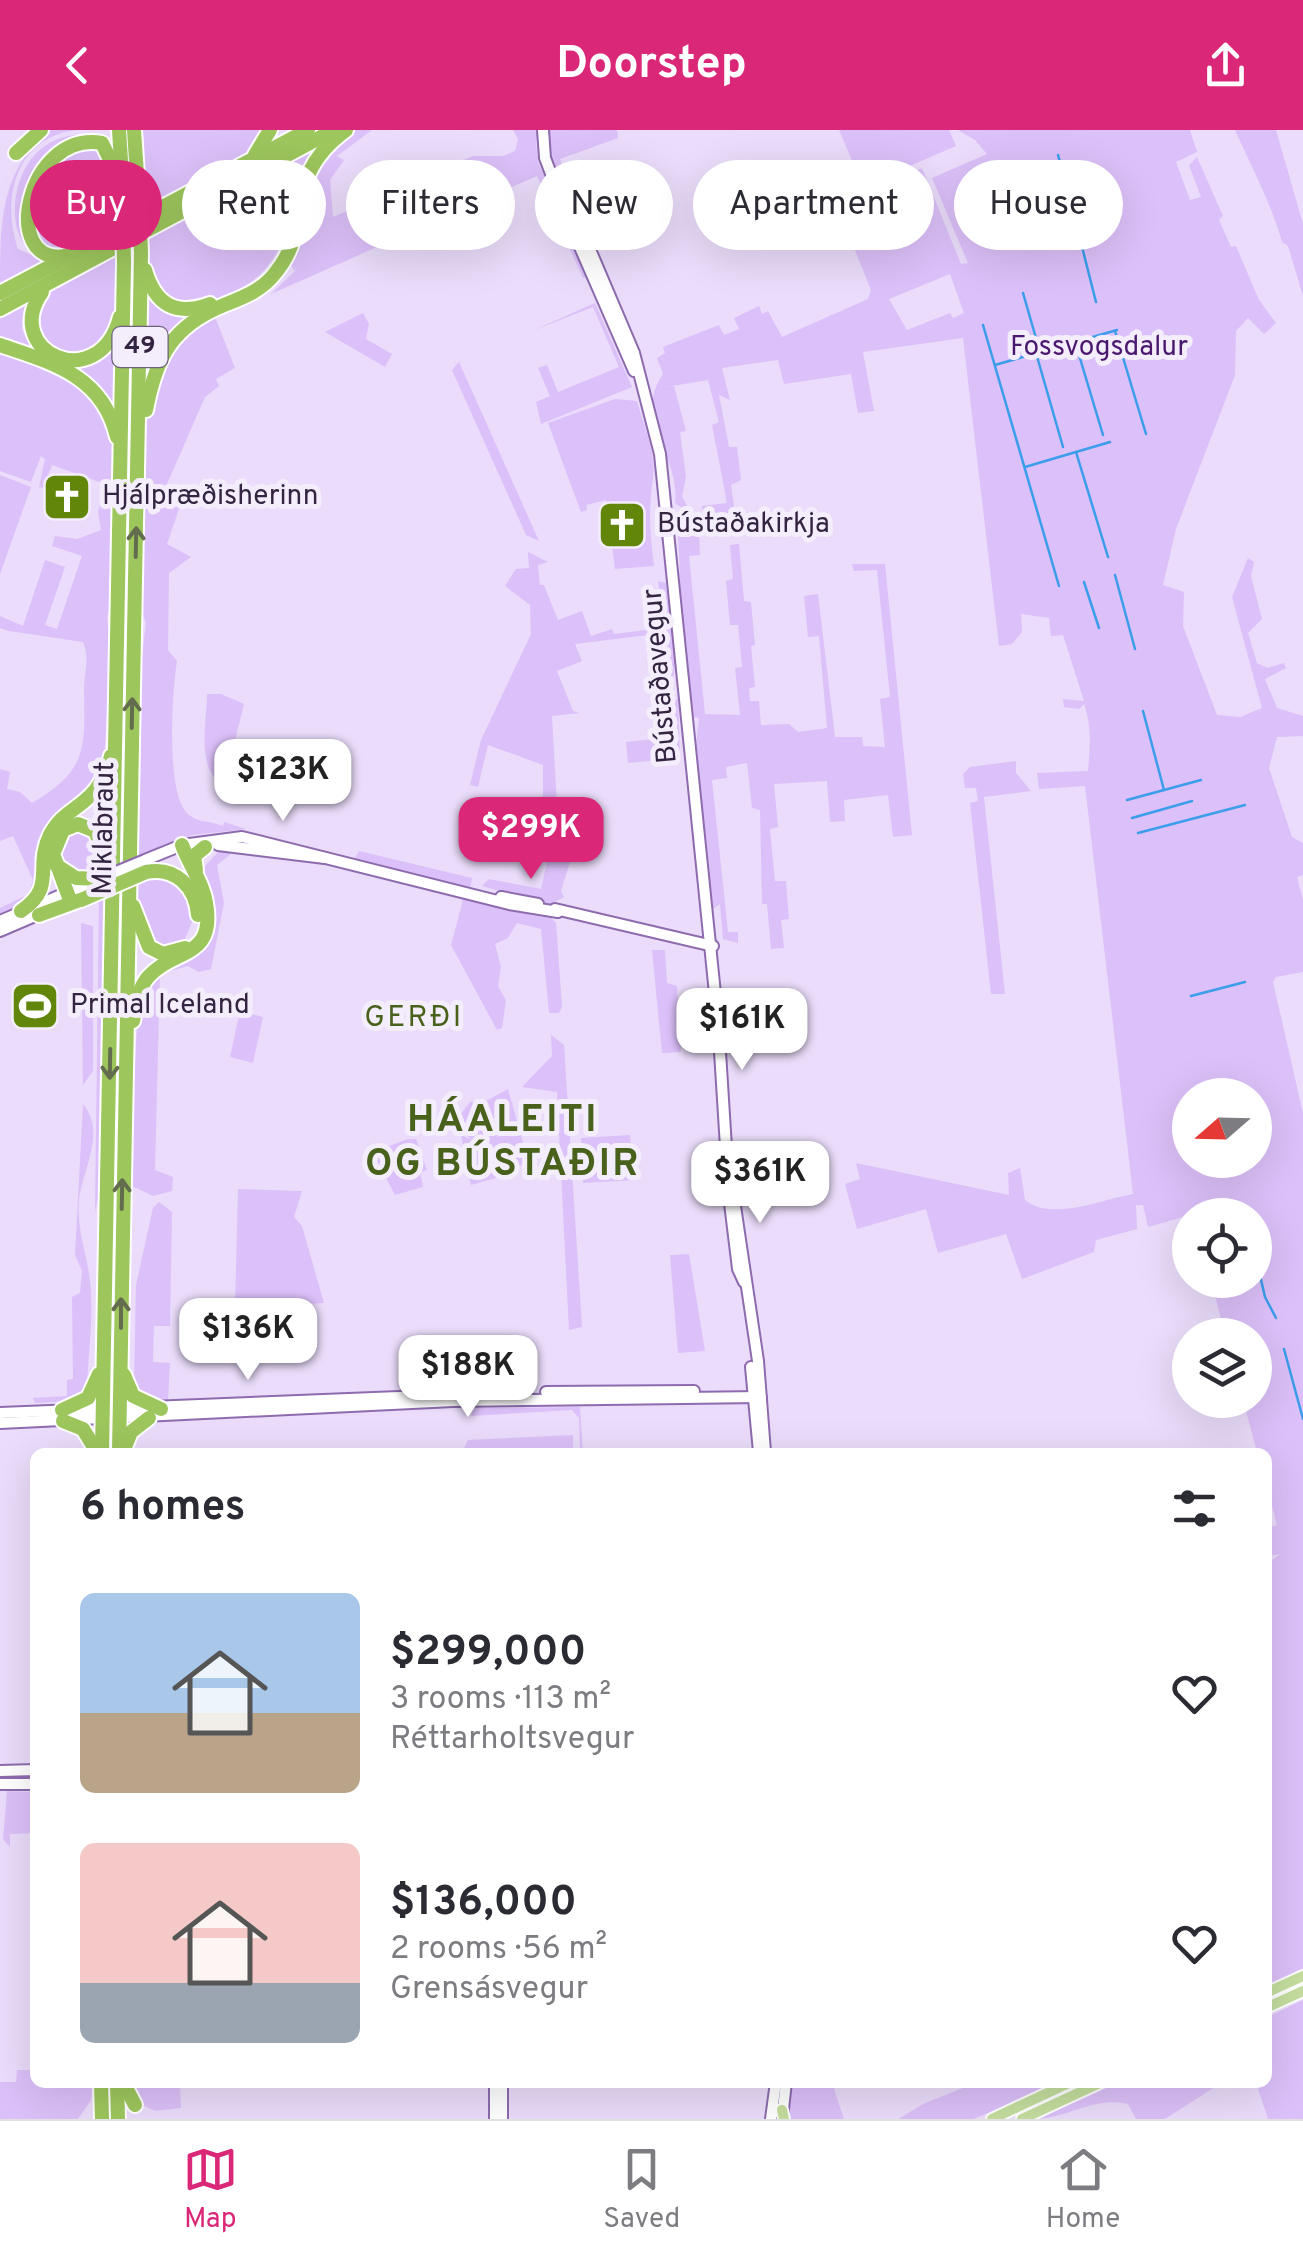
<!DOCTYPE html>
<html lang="en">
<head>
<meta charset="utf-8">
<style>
	:root { --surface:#fff; --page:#f7f7f7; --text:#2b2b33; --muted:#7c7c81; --line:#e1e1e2; --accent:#db2777 }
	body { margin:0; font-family:Overpass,sans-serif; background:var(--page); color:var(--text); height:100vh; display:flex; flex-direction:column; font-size:38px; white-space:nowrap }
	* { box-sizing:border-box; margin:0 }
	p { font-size:32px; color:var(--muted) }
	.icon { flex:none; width:55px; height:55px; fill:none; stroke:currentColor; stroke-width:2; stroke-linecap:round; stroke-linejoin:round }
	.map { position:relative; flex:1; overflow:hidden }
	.side { position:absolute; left:30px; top:1318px; width:1242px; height:640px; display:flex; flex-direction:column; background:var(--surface); border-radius:15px; box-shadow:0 10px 40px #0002 }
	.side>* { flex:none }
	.hud { position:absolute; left:30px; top:30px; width:1245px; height:90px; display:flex; gap:20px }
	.needle { width:65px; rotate:250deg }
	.controls { position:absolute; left:1172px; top:948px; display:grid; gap:20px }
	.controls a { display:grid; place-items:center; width:100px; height:100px; border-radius:50%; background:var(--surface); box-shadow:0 10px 40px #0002; font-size:50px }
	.price { position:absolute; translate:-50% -85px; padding:0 22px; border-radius:20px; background:#fff; color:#222; font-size:32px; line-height:65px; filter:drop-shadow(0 2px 5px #0008) }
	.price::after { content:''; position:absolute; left:50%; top:60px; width:30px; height:22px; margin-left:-15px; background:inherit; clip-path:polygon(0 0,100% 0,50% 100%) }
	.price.selected { background:var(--accent); color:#fff }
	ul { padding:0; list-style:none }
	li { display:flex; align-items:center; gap:30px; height:250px; padding:0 50px }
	li span { display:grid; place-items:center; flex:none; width:280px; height:200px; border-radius:15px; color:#555 }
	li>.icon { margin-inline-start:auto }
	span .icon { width:120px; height:120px; fill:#fffc; stroke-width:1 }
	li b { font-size:42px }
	h2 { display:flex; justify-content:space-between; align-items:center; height:120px; padding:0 50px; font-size:42px }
	.tag { padding:0 35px; border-radius:45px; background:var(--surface); box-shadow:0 10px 40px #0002; font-size:35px; line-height:90px }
	.tag.selected { background:var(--accent); color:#fff }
	header { display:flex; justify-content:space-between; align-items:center; height:130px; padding:0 50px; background:var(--accent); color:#fff; font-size:45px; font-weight:700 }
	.menu { display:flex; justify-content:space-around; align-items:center; height:140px; border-top:2px solid var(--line); background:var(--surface); font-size:28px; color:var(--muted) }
	.menu a { display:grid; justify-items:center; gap:5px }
	.menu .selected { color:var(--accent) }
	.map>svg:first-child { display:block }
	.green { fill:#dcc0f9; fill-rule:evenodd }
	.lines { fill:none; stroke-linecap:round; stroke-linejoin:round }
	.stream { stroke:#3b9deb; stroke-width:2.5 }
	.secondary-casing { stroke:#8d6bae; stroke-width:14 }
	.primary-casing { stroke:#fff; stroke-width:14 }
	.highway-casing { stroke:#fff; stroke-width:18 }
	.secondary { stroke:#fff; stroke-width:10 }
	.primary { stroke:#c4dd9e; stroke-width:10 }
	.highway { stroke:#9dc65d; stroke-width:14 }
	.secondary-bridge-casing { stroke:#8d6bae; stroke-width:14; stroke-linecap:butt }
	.highway-bridge-casing { stroke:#fff; stroke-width:18; stroke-linecap:butt }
	.secondary-bridge { stroke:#fff; stroke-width:10 }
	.highway-bridge { stroke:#9dc65d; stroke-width:14 }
	.oneway { stroke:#636d4e }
	.labels { text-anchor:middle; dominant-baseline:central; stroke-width:10; stroke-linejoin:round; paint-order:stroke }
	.shield { fill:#f4edfc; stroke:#6d6179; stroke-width:2.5 }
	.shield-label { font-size:25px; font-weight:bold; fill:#332541 }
	.park-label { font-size:28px; fill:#4a186e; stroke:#f4edfc }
	.poi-label { font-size:28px; fill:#332541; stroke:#f4edfc; text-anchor:start }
	.street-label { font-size:28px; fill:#332541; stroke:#f4edfc }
	.neighbourhood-label { font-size:30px; letter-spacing:2.5px; fill:#48611b; stroke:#f4edfc }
	.district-label { font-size:38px; font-weight:bold; letter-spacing:2.5px; fill:#48611b; stroke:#f4edfc }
</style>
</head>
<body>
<header><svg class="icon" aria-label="back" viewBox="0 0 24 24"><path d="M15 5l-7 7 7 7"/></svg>Doorstep<svg class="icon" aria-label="share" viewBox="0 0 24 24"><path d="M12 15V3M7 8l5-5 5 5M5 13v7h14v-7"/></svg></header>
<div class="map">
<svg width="1303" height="1989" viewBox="0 0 1303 1989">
	<rect width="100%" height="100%" fill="#eadcfa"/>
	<g class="green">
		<path d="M48,0H79C17,5 0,67 18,119L41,129L60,130L0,159C0,92 0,44 48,0Z"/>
		<path d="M143,0H267C256,33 178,65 146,82Z"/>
		<path d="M341,0C327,13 313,23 304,41C285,82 297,125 259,157L177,199L160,219L143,271L144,148C150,160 155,172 167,179C211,200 322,128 277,68L241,57Z"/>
		<path d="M349,0H372L337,26L344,30L330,50L333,87L473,26H503L515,21L518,9L513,0H617L618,8L560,29L589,108L540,10L536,11L538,32L590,145L583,148L537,46L271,164L295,141L291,136L276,152L307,49Z"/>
		<path d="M839,0H949L956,16L863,56Z"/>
		<path d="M958,0H1190L1197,22L1176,32L1190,70L1201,67L1189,35L1197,27L1223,86L1219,90L1231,117L1236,116L1259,170L1276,193L1264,204L1248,188L1236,201L1235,245L1176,399L1163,455L1184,462L1183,496L1217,585L1240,587L1262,578L1232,467L1248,428L1254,432L1251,446L1262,489L1248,503L1257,533L1267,538L1284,533L1286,538L1265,549L1277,578L1303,586V606L1277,607L1269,638L1292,707L1303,713V745L1297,747L1303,770V842L1276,847L1273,852L1303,983V1839L1268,1855V1840H1272L1268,1832V1433L1280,1424L1268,1426V1398L1277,1395L1268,1361V1322H1257L1243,1270H1255V1205H1225L1211,1150H1255V1085H1190L1148,1097L1143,1075H1136L1137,1099L1096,1110L1094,1122L1022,1149L1006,1104L938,1123L926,1079L857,1099L845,1054L860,1049L856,1033L1009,1065L1008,1043L1020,1038L1025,1070C1051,1092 1103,1069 1133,1064L1085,656L1039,659L1037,643L1088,641C1090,617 1092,597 1084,574L1079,579L1064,577L1063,569L1084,571L1063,505L1051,506L1049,488L1021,484L1022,502L1012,514L999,516L963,208L863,222L874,281L858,283L851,244L784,254L778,230L722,238L730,270L719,265L729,317H737L741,350L731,355L737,397L703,387L702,376L727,373L712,295L719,292L708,250L660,258L674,256L686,301L680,302L686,347L682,366L691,384L675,373C681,327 632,288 663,244L657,228L665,223L663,217L719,195L724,205L739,199L734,188L759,176L762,184L768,181L782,207L868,169L871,160L836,73L922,38L961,134L968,133L932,48L987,24L975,10ZM950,144L964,183L953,188L950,183L907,200L889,169ZM1190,965H1255V1030H1190Z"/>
		<path d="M1235,0H1276L1303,94V166L1288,116L1282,112C1272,75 1251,36 1235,0Z"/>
		<path d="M80,5L102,18L114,57L115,98C92,109 62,128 35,122C0,109 8,6 80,5Z"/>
		<path d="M248,64L273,73L284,104C269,157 218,175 168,174L149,140L147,109L215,73Z"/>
		<path d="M116,125C117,175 124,189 87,227L43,220L29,181L56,156Z"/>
		<path d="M36,163C0,209 40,223 80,234L118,198V300L102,261L0,212V181Z"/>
		<path d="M595,173L632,257L541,294L536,272L550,266L538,238L547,235L558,262L619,237L593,177L532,201Z"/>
		<path d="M363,183L369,194L366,209L392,224L385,237L325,202Z"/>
		<path d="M203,187H215L235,238L216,249L219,256L205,267L167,354L181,373L167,414L191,427L169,443L168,520L177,531C172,563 166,659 186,682C196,693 207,690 223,696L224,692L246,699L192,705L137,726L138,560L146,493L139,475L145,304L151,264L162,227Z"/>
		<path d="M0,218C22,226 53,232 73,245C140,290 114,403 112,471L107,488L111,520L103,645L79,676L34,770L0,787V778L29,764L33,750L13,706L0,711V639L10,642L7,659L20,662L32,673C87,641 85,619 84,560C84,543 90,528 83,512L9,501L0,498V486L23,496L45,430L65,437L45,495L57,499L82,426L52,416L55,406L77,409L101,400L98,382L105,354L52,335L43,358L39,357L45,329L41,326L31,352L0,341Z"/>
		<path d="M459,232L539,411L526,405L452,240Z"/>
		<path d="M615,269L637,271C643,293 657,326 653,349C648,379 650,405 654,436L615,439L606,370L586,375L587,380L581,382L548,293Z"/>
		<path d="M130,323L124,732L119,735L128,335Z"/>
		<path d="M0,345L31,357L0,444Z"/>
		<path d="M699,404L700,425L689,426L705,584L740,585L735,538L742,537L738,495H730L726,451L733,449L730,415L739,414L744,471L751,472L755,515L751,516L755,557L749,558L750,571H759L761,595L789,594L798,602L827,598L819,506L808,507L804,466L818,464L835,607H862L863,616L885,617L880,569L890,567L877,440L854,441L852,434H885L912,705L893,707L888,665L844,670L845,691L830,692L827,651L774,654L778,697L770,699L775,751H786L789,789L781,790L784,818L771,819L767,774H762L760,680L752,678L747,633L726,637L727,648L712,650L728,802H738V813L723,809L720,774L713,779L695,623L699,588L694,587C678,528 682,466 678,406Z"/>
		<path d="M528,422L548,432L538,435L540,455H544L558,490L582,481L591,506L612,499L614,504L664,498L658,451L666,453L675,532L674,545L667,551L670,540L664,503L575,514L582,531L557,541L573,581L580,583L552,586L557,674L578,672L561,713L574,719L561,761L564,767L549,775L482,756L489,749L541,759L548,728L543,725V635L488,615L478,657L470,655L481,610L531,504L530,475L505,456L516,439L529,438Z"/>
		<path d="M207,564H221L244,574L224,655C195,641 207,592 207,564Z"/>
		<path d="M678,569L680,628L628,633L626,612L672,607L668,570Z"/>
		<path d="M1016,631V643L1031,661L984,667L1005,864H991L970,673L978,671L976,658H965L963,644L970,637Z"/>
		<path d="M89,699L101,720L102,740L81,745L59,734V709L65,701Z"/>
		<path d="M222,718L232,723L217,735L224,773L211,839L199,842L188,836L167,842L205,809L203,738Z"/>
		<path d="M359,721L472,748L470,759L354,730Z"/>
		<path d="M161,744L189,762L192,792L183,814L155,818L139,788L137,750Z"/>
		<path d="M124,755L117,1264L111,1265L118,757Z"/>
		<path d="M106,763L101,1056L95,1082L99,766Z"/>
		<path d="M464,766L548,785L556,793L562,877L559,883H549L541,799L517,793L508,808L495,814L501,837L498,856L506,870L502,898L497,900L451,815Z"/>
		<path d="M81,793L93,796V941L83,955Z"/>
		<path d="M652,820H665L667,853L677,856L681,922L662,923Z"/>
		<path d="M160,841L155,1040L173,1047L172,1061L153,1066L132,1056L129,1046L138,878L141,863Z"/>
		<path d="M240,881L263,887L253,933L230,927Z"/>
		<path d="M551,905L564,915L582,1197L569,1200L557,962L522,957L552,926Z"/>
		<path d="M508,959L528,1030L509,1044L496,1020L470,1009L459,997L463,994L457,989L470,972L488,970Z"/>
		<path d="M83,974C106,1002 84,1036 79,1069C76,1097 87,1124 90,1151C94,1186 88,1225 87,1259L73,1271L35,1273L33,1268L67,1266V1250L73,1249L72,1167L80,1163L82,1141L75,1125Z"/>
		<path d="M461,1005L494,1021L506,1045L471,1055Z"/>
		<path d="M630,1005L633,1050L583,1053L581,1008Z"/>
		<path d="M408,1009H416L427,1040L420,1042L423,1057L395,1065L375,1027L378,1020Z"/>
		<path d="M238,1059L302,1061L294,1087L302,1096L324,1173L304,1174L300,1186L271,1176L235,1178Z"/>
		<path d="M159,1072L172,1082L170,1196H154L153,1232L170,1233L168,1270L148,1268L134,1257L136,1155L153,1078Z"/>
		<path d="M689,1124L705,1221L678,1223L670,1125Z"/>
		<path d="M580,1277L583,1322H462L468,1310L573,1305V1322H580L579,1288L572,1280L471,1286L474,1278Z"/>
		<path d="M7,1661L35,1662V1703L10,1704V1717L3,1709Z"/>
		<path d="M1303,1870V1989H1268L1256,1953L1268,1952V1887Z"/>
		<path d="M17,1940H35V1952L94,1953L91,1970L78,1989H0V1952H16Z"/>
		<path d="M978,1952L1056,1953L974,1989H898L925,1973Z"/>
		<path d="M126,1953L208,1952V1953L180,1955L181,1978L155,1981L136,1972Z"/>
		<path d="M790,1953H838L834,1959L844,1989H788Z"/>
		<path d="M1117,1953H1221L1165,1989H1136L1128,1974C1094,1966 1067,1989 1034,1989Z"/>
	</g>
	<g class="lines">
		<g class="stream">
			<path d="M1058,25L1060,32"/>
			<path d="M1063,42L1096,172"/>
			<path d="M1055,88L1104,74"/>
			<path d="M1023,163L1040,222"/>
			<path d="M983,195L1059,456"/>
			<path d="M1115,201L1146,304"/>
			<path d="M1076,215L1103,305"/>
			<path d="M1036,223L1063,317"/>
			<path d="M995,235L1117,200"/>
			<path d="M1076,322L1108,427"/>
			<path d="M1025,337L1110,312"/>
			<path d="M1115,445L1135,519"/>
			<path d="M1084,452L1099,498"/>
			<path d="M1143,581L1164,660"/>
			<path d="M1127,670L1201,650"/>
			<path d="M1132,688L1192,671"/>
			<path d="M1138,703L1245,675"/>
			<path d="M1191,866L1245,852"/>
			<path d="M1241,1074L1244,1085"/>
			<path d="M1255,1124L1265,1167L1276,1188"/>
			<path d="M1284,1219L1303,1289"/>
		</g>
		<g class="secondary-casing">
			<g id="secondary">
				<path d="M543,0L545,28L558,62"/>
				<path d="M557,58L586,110L634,223L660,324L718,893"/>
				<path d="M569,92L634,241"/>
				<path d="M218,715L325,728"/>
				<path d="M145,730L182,715L242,707L509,774L558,782"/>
				<path d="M501,767L538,774"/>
				<path d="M555,779L713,816"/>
				<path d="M0,791L96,750"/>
				<path d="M0,801L42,783"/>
				<path d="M718,890L729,1065L738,1139L744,1152"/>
				<path d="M731,1049L758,1231L765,1322"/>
				<path d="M751,1237L759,1322"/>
				<path d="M546,1262L694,1261"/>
				<path d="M0,1283L424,1266"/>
				<path d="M0,1293L453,1271L761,1267"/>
				<path d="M0,1641L35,1640"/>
				<path d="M0,1654H35"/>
				<path d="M495,1952V1989"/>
				<path d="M782,1988L786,1952"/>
				<path d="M502,1989V1952"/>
				<path d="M771,1989L776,1952"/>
			</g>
		</g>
		<g class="primary-casing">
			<g id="primary">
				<path d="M1268,1862L1303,1846"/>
				<path d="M1268,1877L1303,1861"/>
				<path d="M782,1980L784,1989"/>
				<path d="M992,1989L1071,1952"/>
				<path d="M1022,1989L1102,1952"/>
			</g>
		</g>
		<g class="highway-casing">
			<g id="highway">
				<path d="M119,0L122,46"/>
				<path d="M134,0L139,75"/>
				<path d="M16,23L41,0"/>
				<path d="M255,25L270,0"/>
				<path d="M228,65L251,61L273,69L285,89V107"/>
				<path d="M65,126C0,137 26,0 102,13L115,40L123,81"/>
				<path d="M145,140C155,174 175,187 210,174"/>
				<path d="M42,162C0,222 99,267 120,187"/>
				<path d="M0,163L308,0"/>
				<path d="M0,179L334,0"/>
				<path d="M0,215C53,233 103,246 117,307"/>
				<path d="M146,280C156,227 172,196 224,175C244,167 263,160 276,142C315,94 280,48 346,0"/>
				<path d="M56,735L76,748L99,749"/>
				<path d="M196,740L194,726L205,717"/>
				<path d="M146,742C175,736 196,757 198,785"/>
				<path d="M70,770L53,724L63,700L78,694L95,701L109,735"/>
				<path d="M133,776L149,817L163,824L185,818"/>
				<path d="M21,781C57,757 34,737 50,705C67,672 97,680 111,626"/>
				<path d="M39,785L80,770"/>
				<path d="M133,891C136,876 138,859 148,847C174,818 216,829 206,773C203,753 189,734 182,715"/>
				<path d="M124,1245L133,1266L161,1279"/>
				<path d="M62,1280L88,1268L99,1244"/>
				<path d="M63,1291L83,1299L97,1322"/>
				<path d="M102,1322L124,133"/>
				<path d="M119,1322L141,123"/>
				<path d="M123,1322L131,1302L149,1288"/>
				<path d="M101,1952L102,1989"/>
				<path d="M117,1952L118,1989"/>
				<path d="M123,1952L135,1975"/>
			</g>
		</g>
		<use href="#secondary" class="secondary"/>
		<use href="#primary" class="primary"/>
		<use href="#highway" class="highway"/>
		<g class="secondary-bridge-casing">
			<path id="secondary-bridge" d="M99,749L145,730"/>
		</g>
		<g class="highway-bridge-casing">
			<g id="highway-bridge">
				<path d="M139,75L141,123"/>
				<path d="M123,81L124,133"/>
				<path d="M81,770L146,742"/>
			</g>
		</g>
		<use href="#secondary-bridge" class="secondary-bridge"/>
		<use href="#highway-bridge" class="highway-bridge"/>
	</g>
	<defs><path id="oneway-shaft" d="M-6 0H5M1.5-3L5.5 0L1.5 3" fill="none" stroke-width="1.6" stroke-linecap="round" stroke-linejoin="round" transform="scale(2.5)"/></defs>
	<g class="oneway">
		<use href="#oneway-shaft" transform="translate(136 412) rotate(-89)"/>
		<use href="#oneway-shaft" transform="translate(132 583) rotate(-89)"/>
		<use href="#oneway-shaft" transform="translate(110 934) rotate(91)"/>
		<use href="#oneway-shaft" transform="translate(122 1064) rotate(-89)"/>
		<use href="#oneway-shaft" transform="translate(121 1183) rotate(-90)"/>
	</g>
	<defs>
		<g id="church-square" transform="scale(2.5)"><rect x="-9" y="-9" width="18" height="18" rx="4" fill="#61860a" stroke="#f4edfc"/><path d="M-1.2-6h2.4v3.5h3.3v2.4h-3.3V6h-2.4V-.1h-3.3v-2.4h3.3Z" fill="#fff"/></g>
		<g id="stadium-square" transform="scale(2.5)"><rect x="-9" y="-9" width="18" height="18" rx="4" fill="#61860a" stroke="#f4edfc"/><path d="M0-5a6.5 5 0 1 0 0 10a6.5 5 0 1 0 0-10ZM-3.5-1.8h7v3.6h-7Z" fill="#fff"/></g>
	</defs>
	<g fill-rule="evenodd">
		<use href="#church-square" x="67" y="367"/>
		<use href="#church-square" x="622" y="395"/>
		<use href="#stadium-square" x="35" y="876"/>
	</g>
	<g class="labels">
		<rect class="shield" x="112.5" y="197" width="55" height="40" rx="8"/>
		<g class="shield-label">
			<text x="140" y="217">49</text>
		</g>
		<g class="park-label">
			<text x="1099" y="218">Fossvogsdalur</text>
		</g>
		<g class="poi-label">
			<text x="102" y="367">Hjálpræðisherinn</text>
			<text x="657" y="395">Bústaðakirkja</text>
			<text x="70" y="876">Primal Iceland</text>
		</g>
		<g class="street-label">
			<text transform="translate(661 546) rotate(-95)">Bústaðavegur</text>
			<text transform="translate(105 698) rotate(-89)">Miklabraut</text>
		</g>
		<g class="neighbourhood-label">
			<text x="414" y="888">GERÐI</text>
		</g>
		<g class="district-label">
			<text x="503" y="991">HÁALEITI<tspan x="503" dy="44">OG BÚSTAÐIR</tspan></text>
		</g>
	</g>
</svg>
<div class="controls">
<a><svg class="needle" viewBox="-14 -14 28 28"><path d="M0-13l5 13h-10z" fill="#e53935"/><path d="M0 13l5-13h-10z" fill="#7c7c81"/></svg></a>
<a><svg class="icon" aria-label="locate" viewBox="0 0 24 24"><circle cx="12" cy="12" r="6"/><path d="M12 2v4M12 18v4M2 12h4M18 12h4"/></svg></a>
<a><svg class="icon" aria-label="layers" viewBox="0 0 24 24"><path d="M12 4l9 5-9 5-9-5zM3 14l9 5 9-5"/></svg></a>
</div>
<b class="price" style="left:283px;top:694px">$123K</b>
<b class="price selected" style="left:531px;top:752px">$299K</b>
<b class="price" style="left:742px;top:943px">$161K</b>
<b class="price" style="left:760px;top:1096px">$361K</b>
<b class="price" style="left:248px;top:1253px">$136K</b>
<b class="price" style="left:468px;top:1290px">$188K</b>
<div class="hud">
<a class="tag selected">Buy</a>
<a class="tag">Rent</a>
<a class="tag">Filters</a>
<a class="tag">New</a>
<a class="tag">Apartment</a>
<a class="tag">House</a>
</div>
<section class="side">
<h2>6 homes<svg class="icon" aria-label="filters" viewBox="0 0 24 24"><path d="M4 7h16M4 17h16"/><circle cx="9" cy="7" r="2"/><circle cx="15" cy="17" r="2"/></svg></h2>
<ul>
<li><span style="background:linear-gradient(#a9c7e8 60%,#b9a48a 0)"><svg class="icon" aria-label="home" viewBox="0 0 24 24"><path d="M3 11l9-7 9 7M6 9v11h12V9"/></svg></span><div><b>$299,000</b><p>3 rooms · 113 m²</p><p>Réttarholtsvegur</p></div><svg class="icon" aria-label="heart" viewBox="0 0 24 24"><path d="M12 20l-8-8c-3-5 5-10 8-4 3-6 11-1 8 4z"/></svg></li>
<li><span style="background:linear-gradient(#f6c9c9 70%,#9aa5b1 0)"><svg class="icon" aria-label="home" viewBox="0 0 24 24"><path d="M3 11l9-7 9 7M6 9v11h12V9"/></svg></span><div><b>$136,000</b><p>2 rooms · 56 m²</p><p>Grensásvegur</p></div><svg class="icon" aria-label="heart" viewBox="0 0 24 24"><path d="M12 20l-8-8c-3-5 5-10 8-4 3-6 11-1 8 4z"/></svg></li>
</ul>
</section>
</div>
<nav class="menu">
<a class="selected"><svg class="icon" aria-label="map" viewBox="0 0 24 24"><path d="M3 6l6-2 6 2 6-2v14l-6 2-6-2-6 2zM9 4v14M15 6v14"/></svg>Map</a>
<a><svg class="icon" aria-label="saved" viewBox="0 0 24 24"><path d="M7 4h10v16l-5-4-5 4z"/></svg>Saved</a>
<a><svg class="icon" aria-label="home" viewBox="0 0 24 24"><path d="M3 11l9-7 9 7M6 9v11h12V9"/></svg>Home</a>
</nav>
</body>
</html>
